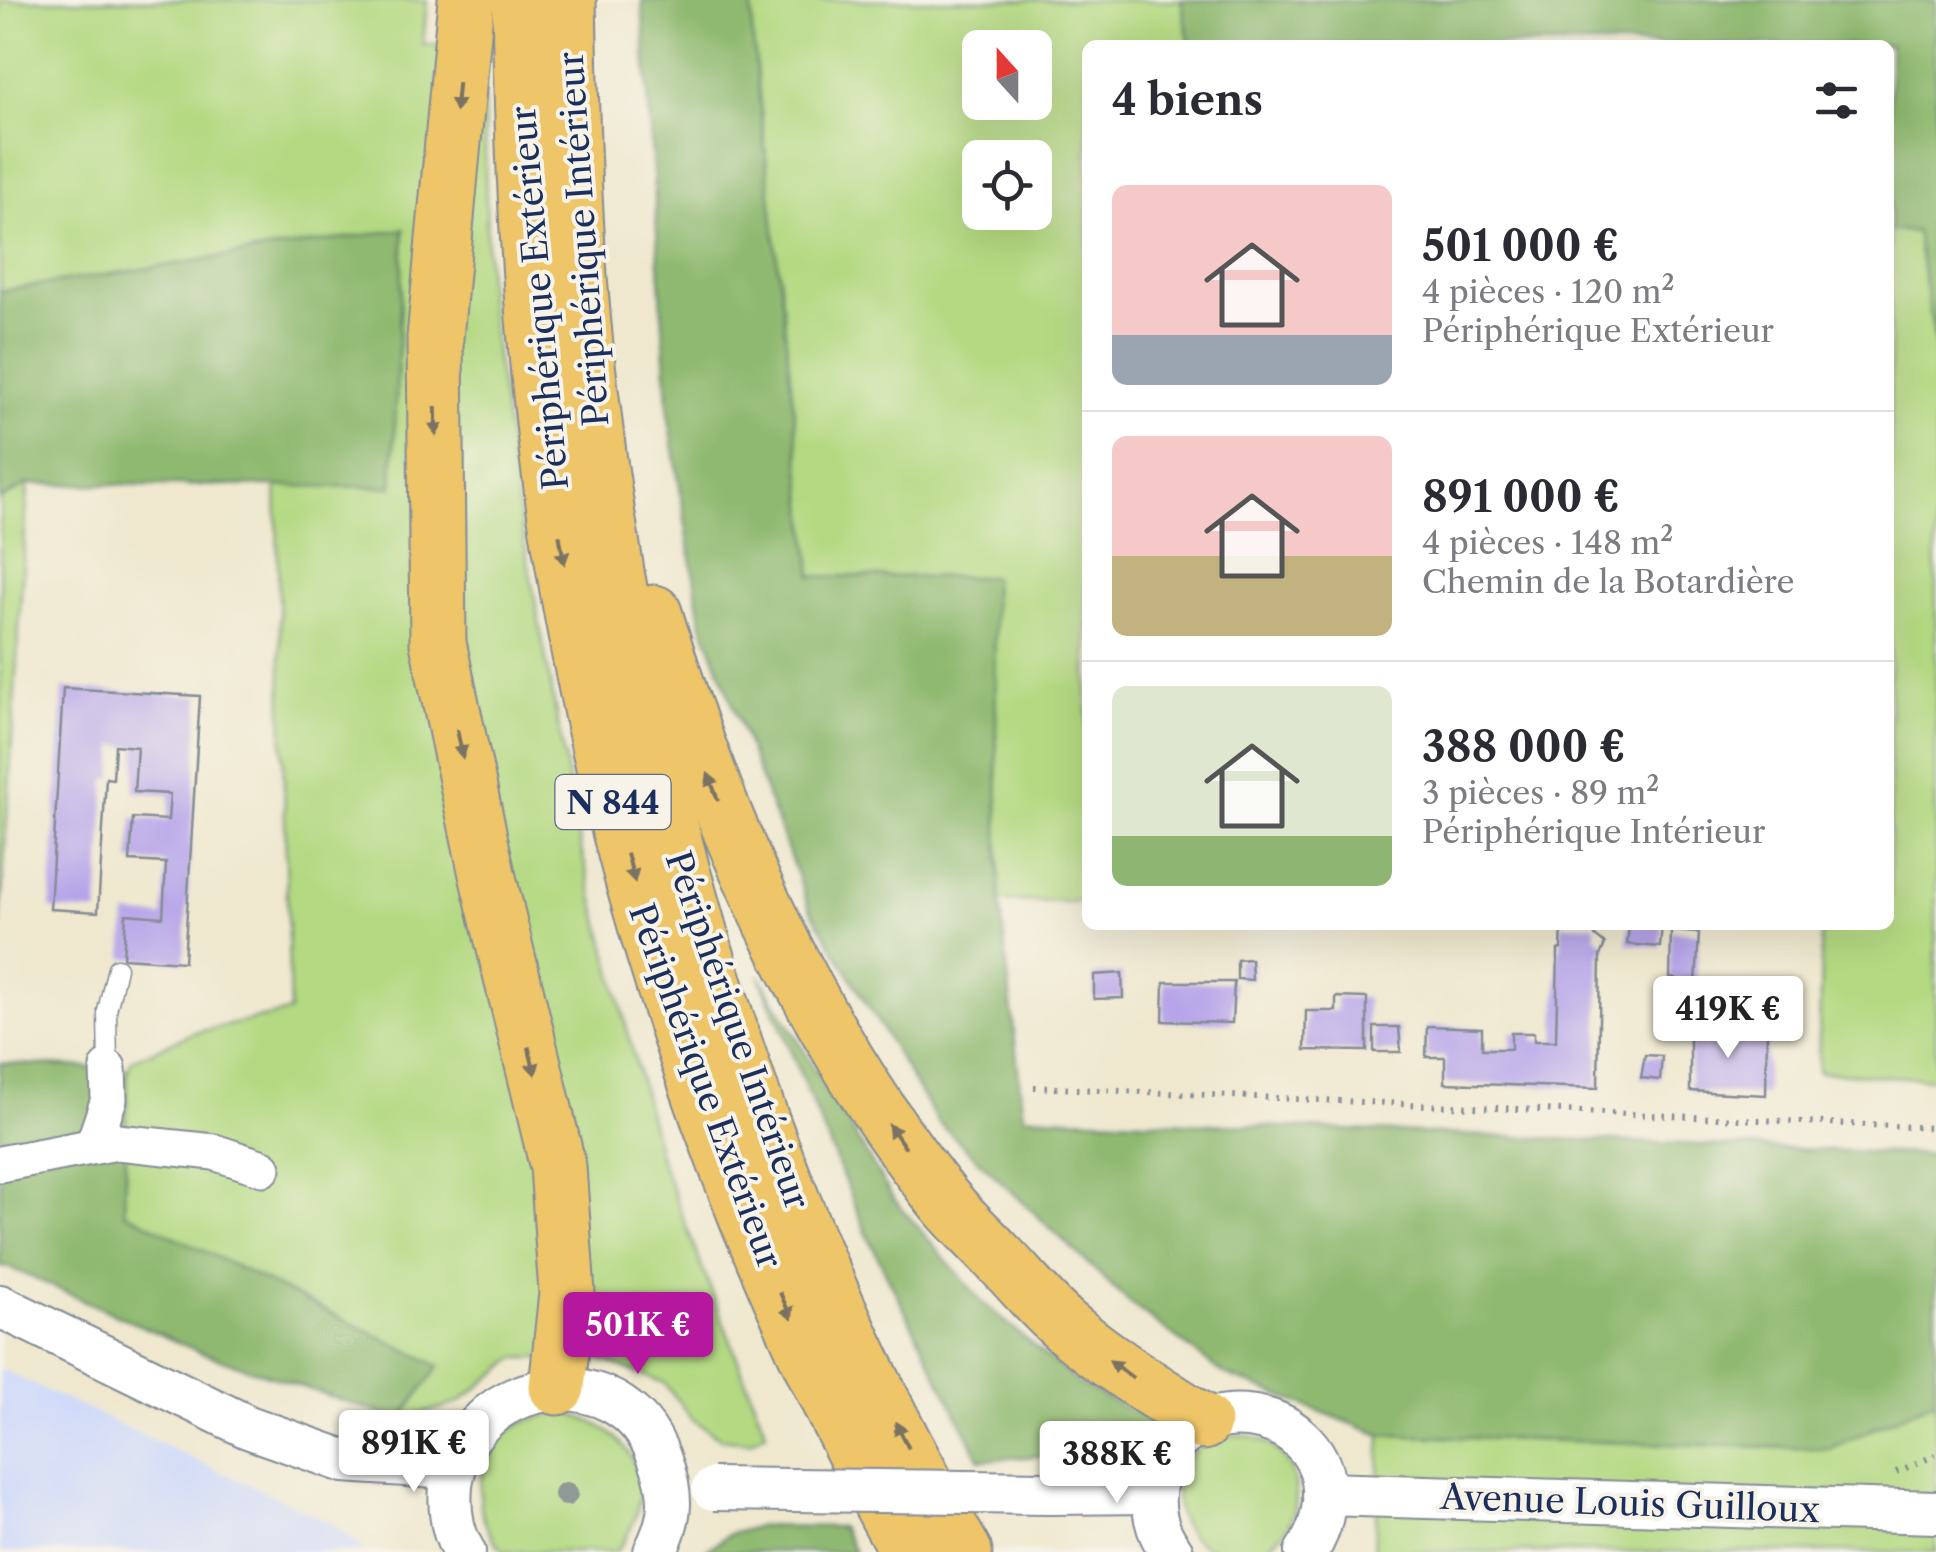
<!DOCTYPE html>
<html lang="fr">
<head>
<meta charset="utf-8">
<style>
	:root { --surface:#fff; --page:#f7f7f7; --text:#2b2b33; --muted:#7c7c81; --line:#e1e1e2; --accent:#b5179e }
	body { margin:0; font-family:"Libre Caslon Text",serif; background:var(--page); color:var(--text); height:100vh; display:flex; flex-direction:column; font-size:38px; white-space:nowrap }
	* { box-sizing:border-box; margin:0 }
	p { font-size:32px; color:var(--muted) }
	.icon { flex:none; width:55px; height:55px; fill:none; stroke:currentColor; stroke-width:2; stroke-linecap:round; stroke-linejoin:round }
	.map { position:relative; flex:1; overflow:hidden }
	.sheet { position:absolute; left:1082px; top:40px; width:812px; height:890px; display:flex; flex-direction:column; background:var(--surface); border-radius:15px; box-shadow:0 10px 40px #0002 }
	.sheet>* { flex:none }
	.needle { width:65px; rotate:339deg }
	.controls { position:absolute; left:962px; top:30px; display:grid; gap:20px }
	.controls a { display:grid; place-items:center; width:90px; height:90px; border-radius:15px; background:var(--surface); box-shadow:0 10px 40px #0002; font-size:50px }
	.price { position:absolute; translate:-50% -85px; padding:0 22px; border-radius:10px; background:#fff; color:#222; font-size:32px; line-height:65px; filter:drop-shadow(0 2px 5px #0008) }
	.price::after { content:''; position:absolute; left:50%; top:60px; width:30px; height:22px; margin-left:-15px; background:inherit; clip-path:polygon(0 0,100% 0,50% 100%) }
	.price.on { background:var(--accent); color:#fff }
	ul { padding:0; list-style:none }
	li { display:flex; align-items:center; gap:30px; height:250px; padding:0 30px }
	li+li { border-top:2px solid var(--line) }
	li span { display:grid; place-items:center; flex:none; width:280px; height:200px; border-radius:15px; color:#555 }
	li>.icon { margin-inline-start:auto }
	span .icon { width:120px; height:120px; fill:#fffc; stroke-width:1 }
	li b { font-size:42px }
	h2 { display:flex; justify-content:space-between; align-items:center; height:120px; padding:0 30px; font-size:42px }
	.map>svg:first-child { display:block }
	.built { fill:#d0daf9 }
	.green { fill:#b4d982; stroke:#688470; stroke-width:2.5; fill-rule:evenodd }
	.forest { fill:#8fb970; stroke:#557467; stroke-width:2.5 }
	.building { fill:#b6a4e9 }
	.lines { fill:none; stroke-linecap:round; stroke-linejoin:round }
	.service-casing { stroke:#858c96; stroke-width:21 }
	.minor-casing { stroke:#858c96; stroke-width:39 }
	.tertiary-casing { stroke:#858c96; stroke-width:46 }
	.trunk-casing { stroke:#858c96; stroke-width:59 }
	.path { stroke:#858c96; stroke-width:6; stroke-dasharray:2.5 8; stroke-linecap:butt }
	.service { stroke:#fff; stroke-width:18 }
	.minor { stroke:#fff; stroke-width:35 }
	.tertiary { stroke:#fff; stroke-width:42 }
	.trunk { stroke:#eec569; stroke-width:55 }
	.tertiary-bridge-casing { stroke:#858c96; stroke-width:46; stroke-linecap:butt }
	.tertiary-bridge { stroke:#fff; stroke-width:42 }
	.tree { fill:#8f9a96 }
	.oneway { fill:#7a7263 }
	.labels { text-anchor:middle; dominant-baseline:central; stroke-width:8; stroke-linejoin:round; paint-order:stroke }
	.shield { fill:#f7f3e8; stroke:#5d6a87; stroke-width:2.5 }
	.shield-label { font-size:32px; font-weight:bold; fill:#1b2f5e }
	.street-label { font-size:35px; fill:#1b2f5e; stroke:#f7f3e8 }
</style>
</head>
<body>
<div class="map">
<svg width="1936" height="1552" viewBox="0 0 1936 1552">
	<rect width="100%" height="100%" fill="#f7f3e8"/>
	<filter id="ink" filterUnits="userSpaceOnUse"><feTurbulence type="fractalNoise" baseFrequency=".01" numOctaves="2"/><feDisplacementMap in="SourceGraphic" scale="20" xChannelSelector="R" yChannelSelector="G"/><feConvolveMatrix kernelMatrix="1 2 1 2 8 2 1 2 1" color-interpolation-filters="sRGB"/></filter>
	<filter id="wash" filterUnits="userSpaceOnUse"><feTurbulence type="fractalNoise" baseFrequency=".0048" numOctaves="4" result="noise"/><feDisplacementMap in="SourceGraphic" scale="40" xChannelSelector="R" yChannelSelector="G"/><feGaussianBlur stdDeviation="2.25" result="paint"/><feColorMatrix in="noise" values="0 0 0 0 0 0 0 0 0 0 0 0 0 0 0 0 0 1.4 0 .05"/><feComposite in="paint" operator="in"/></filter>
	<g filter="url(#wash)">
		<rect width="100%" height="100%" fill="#efe8cf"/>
		<path class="built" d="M0,1369L332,1523L366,1552H0Z"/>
		<g class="green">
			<path d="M0,0H427L423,45L483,43L488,298L519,513L581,849L660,1158L766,1433L749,1442L721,1439L692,1419L664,1383L598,1358H516L458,1403L400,1420L439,1366L124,1212L128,1069L132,1060L193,1033L290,1012L276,484L392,486L404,230L0,291Z"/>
			<path d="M752,0H1181L1190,45H1088L1087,902L1000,901L993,578L812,577L752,31ZM980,48H1035V102H980ZM980,158H1035V212H980Z"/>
			<path d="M1890,230L1916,231L1936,348V1079L1818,1072L1822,925H1890Z"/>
			<path d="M28,484L0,930V500Z"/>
			<path d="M1936,1400V1552H1374L1381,1435L1829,1449Z"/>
			<path d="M566,1413C639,1431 662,1492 616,1552H505C468,1518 473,1457 514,1428C529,1417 548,1415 566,1413Z"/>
			<circle cx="1236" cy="1495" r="60"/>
		</g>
		<g class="forest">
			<path d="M642,0H752V31L812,576L993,577L1000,901L1023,1116L1936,1155V1400L1829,1449L1381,1435L1224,1374L1131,1304L937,1121L810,909L701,621L669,418Z"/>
			<path d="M1181,0H1936V348L1916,232L1890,230V45H1190Z"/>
			<path d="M404,229L392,487L28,484L0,500V291Z"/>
			<path d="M759,975L892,1197L983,1303L1079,1384L1154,1422L1105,1452L980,1460L868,1237Z"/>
			<path d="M0,1063L128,1069L124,1212L439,1366L400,1420L200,1352L9,1267L0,1266Z"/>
			<path d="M758,1526L841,1527L855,1552H704L728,1535Z"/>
		</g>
		<g id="blocks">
			<g class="building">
				<path d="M63,688L200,696L184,962L123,958L126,914L163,917L166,863L130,861L133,818L168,820L170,794L134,792L137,747L115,745L113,779L106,778L98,912L50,909Z"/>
				<path d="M1562,925H1595V936L1605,944L1600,956L1598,1088L1445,1083V1057H1426L1427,1026L1482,1028V1049H1511V1033H1534V1041H1556L1558,950L1561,949Z"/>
				<path d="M1629,925H1662L1660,947L1627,944Z"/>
				<path d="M1671,931L1699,933L1696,983L1670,978Z"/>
				<path d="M1251,959L1252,980L1237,979V960Z"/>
				<path d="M1122,973L1123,998L1094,999V975Z"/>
				<path d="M1164,982H1234L1232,1023L1163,1021Z"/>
				<path d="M1336,997L1367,998V1051L1305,1050L1306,1011H1336Z"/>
				<path d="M1374,1027H1399L1401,1052H1374Z"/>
				<path d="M1697,1028L1767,1031L1766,1095L1690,1091V1030Z"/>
				<path d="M1645,1055L1662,1056L1660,1080L1641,1078Z"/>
			</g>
		</g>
	</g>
	<g filter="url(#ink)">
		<use href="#blocks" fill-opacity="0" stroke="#858c96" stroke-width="2.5"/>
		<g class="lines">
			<g class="service-casing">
				<path id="service" d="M108,1068L107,1011L117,968"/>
			</g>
			<g class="minor-casing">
				<g id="minor">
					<path d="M93,1146L109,1099L108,1068"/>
					<path d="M0,1164L117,1142L214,1152L263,1168"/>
				</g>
			</g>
			<g class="tertiary-casing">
				<g id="tertiary">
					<path d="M0,1306L248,1427L344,1461L453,1468"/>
					<path d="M1050,1493L1153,1492"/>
					<path d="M1324,1494L1936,1512"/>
					<path d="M464,1552C452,1533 449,1509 451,1486C464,1376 620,1351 659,1457C673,1494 673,1516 655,1552"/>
					<path d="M1172,1552C1156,1532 1150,1506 1156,1480C1179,1381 1332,1402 1324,1503C1322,1521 1317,1537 1306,1552"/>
				</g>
			</g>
			<g class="trunk-casing">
				<g id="trunk">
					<path d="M466,0L435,338L438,643L487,874L558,1167L567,1293L557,1387"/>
					<path d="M520,0C523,181 532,364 560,543C616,894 733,1242 908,1552"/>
					<path d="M568,0C571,130 574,261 590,390C637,795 757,1199 964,1552"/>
					<path d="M654,613C716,821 805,1024 940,1195C957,1217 978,1236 997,1256C1020,1279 1041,1306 1066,1327C1109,1363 1156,1392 1203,1422"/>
				</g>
			</g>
			<g class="path">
				<path d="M1034,1087L1936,1128"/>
				<path d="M1896,1472L1936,1455"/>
			</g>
			<use href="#service" class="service"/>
			<use href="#minor" class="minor"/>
			<use href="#tertiary" class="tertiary"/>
			<use href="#trunk" class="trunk"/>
			<g class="tertiary-bridge-casing">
				<path id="tertiary-bridge" d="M713,1489L1050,1493"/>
			</g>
			<use href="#tertiary-bridge" class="tertiary-bridge"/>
		</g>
		<circle class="tree" cx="566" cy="1494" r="12"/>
		<defs><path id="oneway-solid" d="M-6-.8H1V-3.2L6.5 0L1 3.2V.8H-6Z" transform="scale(2.5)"/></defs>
		<g class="oneway">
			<use href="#oneway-solid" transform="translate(457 97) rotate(95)"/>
			<use href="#oneway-solid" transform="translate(436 421) rotate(89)"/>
			<use href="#oneway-solid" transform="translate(562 550) rotate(80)"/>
			<use href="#oneway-solid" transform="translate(460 744) rotate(78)"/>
			<use href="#oneway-solid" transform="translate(713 787) rotate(-111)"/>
			<use href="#oneway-solid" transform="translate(631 868) rotate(75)"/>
			<use href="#oneway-solid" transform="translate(532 1061) rotate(76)"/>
			<use href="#oneway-solid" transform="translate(897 1136) rotate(-125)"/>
			<use href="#oneway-solid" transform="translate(786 1306) rotate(66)"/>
			<use href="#oneway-solid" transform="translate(1121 1369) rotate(-143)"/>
			<use href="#oneway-solid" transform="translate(902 1435) rotate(-117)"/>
		</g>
	</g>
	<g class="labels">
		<rect class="shield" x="555.5" y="775" width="115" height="54" rx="8"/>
		<g class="shield-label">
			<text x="613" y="802">N 844</text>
		</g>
		<g class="street-label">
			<text transform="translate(583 239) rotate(-94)">Périphérique Intérieur</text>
			<text transform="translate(539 298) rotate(-95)">Périphérique Extérieur</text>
			<text transform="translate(738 1030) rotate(71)">Périphérique Intérieur</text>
			<text transform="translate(706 1086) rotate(70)">Périphérique Extérieur</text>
			<text transform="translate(1630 1503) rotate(2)">Avenue Louis Guilloux</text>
		</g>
	</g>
</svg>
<div class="controls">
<a><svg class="needle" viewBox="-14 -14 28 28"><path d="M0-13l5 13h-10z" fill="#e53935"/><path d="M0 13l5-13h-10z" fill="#7c7c81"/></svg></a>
<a><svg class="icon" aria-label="locate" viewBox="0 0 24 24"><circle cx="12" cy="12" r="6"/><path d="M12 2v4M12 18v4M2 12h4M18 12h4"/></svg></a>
</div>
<b class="price" style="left:1728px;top:1061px">419K €</b>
<b class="price on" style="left:638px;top:1377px">501K €</b>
<b class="price" style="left:414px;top:1495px">891K €</b>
<b class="price" style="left:1117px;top:1506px">388K €</b>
<section class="sheet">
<h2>4 biens<svg class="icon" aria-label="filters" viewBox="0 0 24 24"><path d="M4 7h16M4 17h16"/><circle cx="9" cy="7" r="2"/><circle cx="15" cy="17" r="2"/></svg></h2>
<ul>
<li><span style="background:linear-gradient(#f6c9c9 75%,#9aa5b1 0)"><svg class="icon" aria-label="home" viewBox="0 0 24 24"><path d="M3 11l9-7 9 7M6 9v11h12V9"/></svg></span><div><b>501 000 €</b><p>4 pièces · 120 m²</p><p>Périphérique Extérieur</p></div></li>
<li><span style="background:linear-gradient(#f6c9c9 60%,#c2b280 0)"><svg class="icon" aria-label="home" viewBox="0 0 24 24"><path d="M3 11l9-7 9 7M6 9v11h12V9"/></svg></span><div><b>891 000 €</b><p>4 pièces · 148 m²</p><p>Chemin de la Botardière</p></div></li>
<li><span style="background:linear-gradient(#dfe7d0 75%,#8fb573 0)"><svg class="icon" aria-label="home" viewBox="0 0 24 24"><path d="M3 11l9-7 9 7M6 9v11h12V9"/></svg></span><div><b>388 000 €</b><p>3 pièces · 89 m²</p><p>Périphérique Intérieur</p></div></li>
</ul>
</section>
</div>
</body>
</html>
